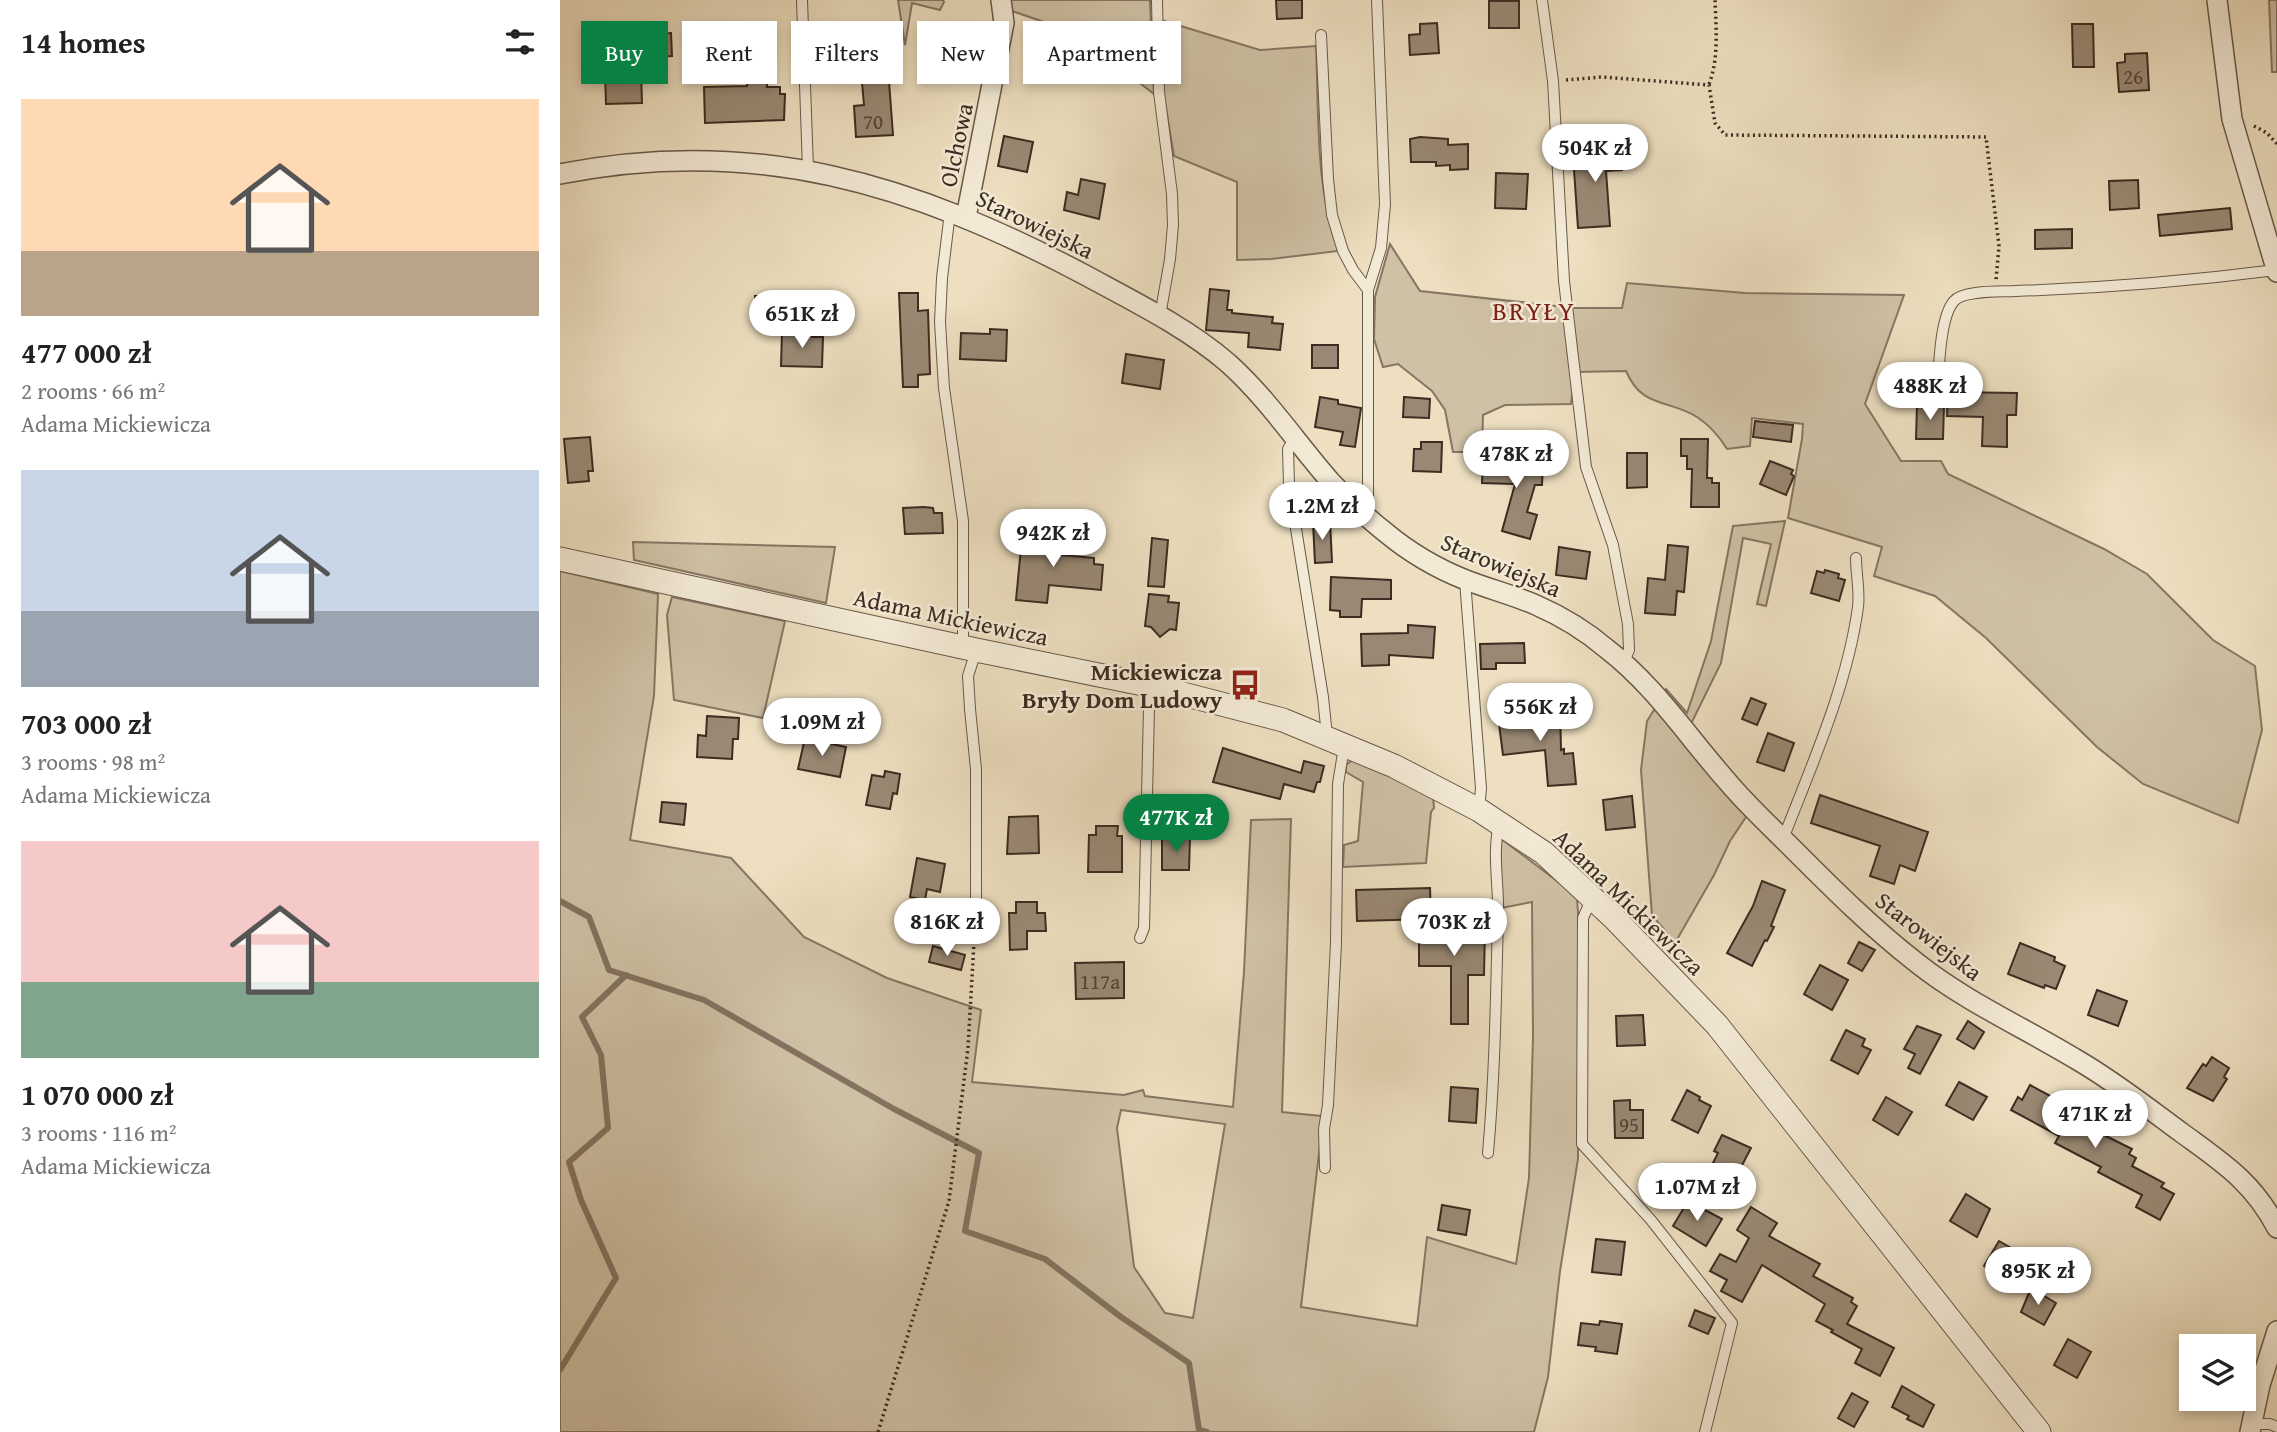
<!DOCTYPE html>
<html lang="en">
<head>
<meta charset="utf-8">
<style>
	:root { --surface:#fff; --page:#f6f6f6; --text:#222; --muted:#767676; --accent:#0b8043 }
	body { margin:0; font-family:"Gentium Book Plus",serif; background:var(--page); color:var(--text); height:100vh; display:flex; flex-direction:column; font-size:26px; white-space:nowrap }
	* { box-sizing:border-box; margin:0 }
	p { font-size:23px; color:var(--muted) }
	.icon { flex:none; width:38px; height:38px; fill:none; stroke:currentColor; stroke-width:2; stroke-linecap:round; stroke-linejoin:round }
	.map { position:relative; flex:1; overflow:hidden }
	.side { display:flex; flex-direction:column; background:var(--surface); width:560px }
	.side>* { flex:none }
	.guide { position:absolute; left:21px; top:21px; width:665px; height:63px; display:flex; gap:14px }
	.fabs { position:absolute; left:1619px; top:1334px; display:grid; gap:14px }
	.fabs a { display:grid; place-items:center; width:77px; height:77px; border-radius:0px; background:var(--surface); box-shadow:0 4px 10px #0003; font-size:35px }
	.price { position:absolute; translate:-50% -60px; padding:0 16px; border-radius:24px; background:#fff; color:#222; font-size:23px; line-height:46px; filter:drop-shadow(0 2px 4px #0008) }
	.price::after { content:''; position:absolute; left:50%; top:42px; width:21px; height:16px; margin-left:-10px; background:inherit; clip-path:polygon(0 0,100% 0,50% 100%) }
	.price.on { background:var(--accent); color:#fff }
	ul { padding:0; list-style:none }
	li { display:grid; align-content:center; gap:14px; height:371px; padding:0 21px }
	li span { display:grid; place-items:center; height:217px; border-radius:0px; color:#555 }
	li>.icon { margin-inline-start:auto }
	span .icon { width:126px; height:126px; fill:#fffc; stroke-width:1 }
	li b { font-size:30px }
	h2 { display:flex; justify-content:space-between; align-items:center; height:84px; padding:0 21px; font-size:30px }
	.tag { padding:0 24px; border-radius:0px; background:var(--surface); box-shadow:0 4px 10px #0003; font-size:24px; line-height:63px }
	.tag.on { background:var(--accent); color:#fff }
	main { display:flex; flex:1; min-height:0 }
	.map>svg:first-child { display:block }
	.green { fill:#cfc1a5; stroke:#867663; stroke-width:2; fill-rule:evenodd }
	.lines { fill:none; stroke-linecap:round; stroke-linejoin:round }
	.stream { stroke:#837360; stroke-width:6 }
	.building { fill:#998974; stroke:#3d2c21; stroke-width:2 }
	.service-casing { stroke:#695949; stroke-width:12 }
	.minor-casing { stroke:#695949; stroke-width:22 }
	.tertiary-casing { stroke:#695949; stroke-width:25 }
	.path { stroke:#3d2c21; stroke-width:3.5; stroke-dasharray:2 3.5; stroke-linecap:butt }
	.service { stroke:#f3ead6; stroke-width:10 }
	.minor { stroke:#f3ead6; stroke-width:19 }
	.tertiary { stroke:#f3ead6; stroke-width:23 }
	.labels { text-anchor:middle; dominant-baseline:central; stroke-width:5; stroke-linejoin:round; paint-order:stroke }
	.number-label { font-size:21px; fill:#544336 }
	.street-label { font-size:24px; fill:#3d2c21; stroke:#f3ead6 }
	.poi-label { font-size:24px; font-weight:bold; fill:#3d2c21; stroke:#f3ead6; text-anchor:end }
	.neighbourhood-label { font-size:26px; letter-spacing:2px; fill:#7a1f14; stroke:#f3ead6 }
</style>
</head>
<body>
<main>
<section class="side">
<h2>14 homes<svg class="icon" aria-label="filters" viewBox="0 0 24 24"><path d="M4 7h16M4 17h16"/><circle cx="9" cy="7" r="2"/><circle cx="15" cy="17" r="2"/></svg></h2>
<ul>
<li><span style="background:linear-gradient(#ffd9b3 70%,#b9a48a 0)"><svg class="icon" aria-label="home" viewBox="0 0 24 24"><path d="M3 11l9-7 9 7M6 9v11h12V9"/></svg></span><div><b>477 000 zł</b><p>2 rooms · 66 m²</p><p>Adama Mickiewicza</p></div></li>
<li><span style="background:linear-gradient(#c9d6e8 65%,#9aa5b1 0)"><svg class="icon" aria-label="home" viewBox="0 0 24 24"><path d="M3 11l9-7 9 7M6 9v11h12V9"/></svg></span><div><b>703 000 zł</b><p>3 rooms · 98 m²</p><p>Adama Mickiewicza</p></div></li>
<li><span style="background:linear-gradient(#f6c9c9 65%,#7fa58c 0)"><svg class="icon" aria-label="home" viewBox="0 0 24 24"><path d="M3 11l9-7 9 7M6 9v11h12V9"/></svg></span><div><b>1 070 000 zł</b><p>3 rooms · 116 m²</p><p>Adama Mickiewicza</p></div></li>
</ul>
</section>
<div class="map">
<svg width="1717" height="1432" viewBox="0 0 1717 1432">
	<rect width="100%" height="100%" fill="#eddfc0"/>
	<filter id="stains"><feTurbulence type="fractalNoise" baseFrequency=".00286" numOctaves="4"/><feColorMatrix values="0 0 0 0 .2 0 0 0 0 .09 0 0 0 0 .02 0 0 0 .5 -.17"/></filter>
	<radialGradient id="worn" r=".72"><stop offset=".6" stop-color="#630" stop-opacity="0"/><stop offset="1" stop-color="#630" stop-opacity=".3"/></radialGradient>
	<g class="green">
		<path d="M338,0H383L384,2L380,10L352,3L345,45Z"/>
		<path d="M446,0H590L594,94L513,32L449,10Z"/>
		<path d="M1709,0H1717V72H1712Z"/>
		<path d="M604,21L700,50L756,46C759,114 755,186 778,251L711,259L677,260V182L614,156L603,91Z"/>
		<path d="M830,244L860,291L1015,308H1062L1067,283L1185,293L1344,295L1305,404L1341,461H1381L1388,474L1544,549L1587,574L1653,640L1695,666L1702,730L1678,823L1583,784L1537,747L1426,638L1375,596L1314,576L1322,547L1228,518L1242,439L1243,424L1192,418L1190,446L1167,449C1159,436 1151,426 1137,417C1109,399 1082,409 1066,371L1015,372L1011,404L945,405L923,415L922,452H893L885,410L872,391L838,364L823,367L814,339L815,297Z"/>
		<path d="M1225,521L1206,606L1197,604L1211,544L1183,538L1161,663L1129,728L1102,697L1106,689L1127,713L1151,641L1173,526Z"/>
		<path d="M73,542L275,547L266,603L74,560Z"/>
		<path d="M0,571L98,594L94,696L70,840L171,858L244,937L327,978L421,1010L412,1082L564,1095L583,1090L585,1096L673,1107L684,972L691,820L731,819L722,1112L761,1116L760,1145L741,1307L857,1326L867,1237L956,1264L969,1178L973,1037L972,902L941,908L940,838L1005,887L1017,899L1018,912V1159L1000,1271L988,1377L974,1432H0ZM561,1110L665,1124L633,1318L605,1313L574,1267L557,1128Z"/>
		<path d="M112,597L225,621L203,718L114,700L107,615Z"/>
		<path d="M1096,707L1188,814L1170,841L1154,875L1115,943L1092,915L1081,770L1087,721Z"/>
		<path d="M794,759L873,797L874,808L871,812L866,863L783,867L784,845L798,841L803,782L786,772V765Z"/>
	</g>
	<g class="lines">
		<g class="stream">
			<path d="M0,901L29,917L49,970L144,1000L334,1109L419,1153L405,1231L485,1259L561,1317L629,1363L639,1430L647,1432"/>
			<path d="M0,1370L56,1278L21,1200L9,1162L48,1128L41,1055L22,1017L66,975"/>
		</g>
	</g>
	<g class="building">
		<path d="M716,0H742V18L717,19Z"/>
		<rect x="929" y="1" width="30" height="27"/>
		<path d="M877,23L879,53L850,55L849,35L860,34V24Z"/>
		<path d="M1512,24H1533L1534,67H1513Z"/>
		<path d="M111,33L112,56L93,57L92,34Z"/>
		<path d="M188,40H208L207,87H220V94H225L224,120L145,123L144,87L187,86Z"/>
		<path d="M1587,53L1589,90L1559,92L1557,63L1565,62V54Z"/>
		<path d="M328,68L333,135L296,137L294,106L304,105L301,71Z"/>
		<path d="M81,72L82,103L46,104L45,73Z"/>
		<path d="M444,136L473,142L467,172L438,166Z"/>
		<path d="M860,137L888,139V145L908,144V169L890,170V165L876,166V162H851L850,139Z"/>
		<path d="M1060,145L1062,170L1046,171L1050,226L1018,228L1013,155L1027,154V147Z"/>
		<path d="M936,173L968,174L966,209L935,208Z"/>
		<path d="M521,179L545,184L539,219L504,210L507,192L518,195Z"/>
		<path d="M1578,180L1579,208L1550,210L1549,181Z"/>
		<path d="M1670,208L1672,229L1600,236L1598,215Z"/>
		<path d="M1512,229V248L1475,249V230Z"/>
		<path d="M650,289L669,291L667,310H672V313L713,317L712,323L723,324L720,350L688,347L689,333L646,330Z"/>
		<path d="M339,293H358V311L368,310L370,374L358,375V387H343Z"/>
		<path d="M195,296H216L215,325H195Z"/>
		<path d="M430,329L447,330L446,361L400,359L401,333L430,334Z"/>
		<path d="M222,332L252,333V337H263L262,367L221,366Z"/>
		<rect x="752" y="345" width="26" height="23"/>
		<path d="M566,354L604,360L600,389L562,383Z"/>
		<path d="M1388,392L1457,393L1456,415H1447V447L1422,446L1423,417L1387,416Z"/>
		<path d="M760,397L778,400V404L801,408L795,447L780,445L783,432L755,427Z"/>
		<path d="M844,397L870,399L869,418L843,417Z"/>
		<path d="M1357,405H1384L1383,439H1356Z"/>
		<path d="M1195,421L1233,425L1231,442L1193,437Z"/>
		<path d="M30,437L33,471H28L29,481L8,483L4,439Z"/>
		<path d="M1121,439H1148L1147,478H1152V483H1159V507H1131L1132,469H1127V456H1121Z"/>
		<path d="M861,442H882L881,472L853,471L854,449H861Z"/>
		<path d="M1067,453H1087V487L1067,488Z"/>
		<path d="M933,455L969,456L968,464L983,465L982,485H975L967,512L977,515L970,539L942,531L955,484L922,483L923,463L932,464Z"/>
		<path d="M1210,461L1233,470L1231,474L1234,476L1226,495L1200,484Z"/>
		<path d="M364,507L373,508L374,513H382L383,533L345,534L343,508Z"/>
		<path d="M770,521L772,562L755,563L753,522Z"/>
		<path d="M501,536V555L534,558V564L543,565L541,590L489,585L487,603L456,600L462,537Z"/>
		<path d="M592,538L608,540L604,587L588,586Z"/>
		<path d="M1108,545L1128,547L1124,592L1117,591L1115,615L1085,613L1088,578L1105,580Z"/>
		<path d="M999,547L1030,552L1026,579L996,575Z"/>
		<path d="M1265,570L1279,574L1278,578L1285,580L1279,601L1251,593L1257,571L1264,573Z"/>
		<path d="M771,577L831,580V599H802L801,617H780V611L770,610Z"/>
		<path d="M589,594L609,596L608,602L619,603L616,630L610,629L600,637L591,627L585,626Z"/>
		<path d="M848,625L875,627L873,658L829,655V665L802,666L801,634L848,633Z"/>
		<path d="M964,643L965,663H936V669H921L920,644Z"/>
		<path d="M1191,698L1206,704L1197,725L1182,719Z"/>
		<path d="M1000,708L1001,750L1004,749V754L1013,753L1016,784L988,786L985,750L943,755L939,724L947,723L946,717L979,714V709Z"/>
		<path d="M147,716L179,718L178,739H173L172,759L137,757L138,735L146,736Z"/>
		<path d="M1208,733L1234,743L1224,771L1197,762Z"/>
		<path d="M245,738L286,747L280,777L238,769Z"/>
		<path d="M663,748L741,773L744,761L764,766L760,782H757L754,792L724,784L720,799L653,782Z"/>
		<path d="M325,771L340,774L337,794L333,793L330,809L306,805L312,775L324,777Z"/>
		<path d="M1260,795L1368,832L1355,871L1340,865L1334,884L1310,876L1320,846L1251,823Z"/>
		<path d="M1072,796L1075,827L1046,830L1043,800Z"/>
		<path d="M102,802L126,804L124,825L100,822Z"/>
		<path d="M478,816L479,853L447,854L449,817Z"/>
		<path d="M536,826H558L557,836H562V872H528L529,835H536Z"/>
		<path d="M602,838H630L629,870H602Z"/>
		<path d="M357,858L385,864L380,892L367,889L365,900L350,897Z"/>
		<path d="M1202,881L1225,890L1211,926L1214,927L1207,941L1205,940L1192,966L1167,953L1193,906Z"/>
		<path d="M870,888L871,919L797,921L796,890Z"/>
		<path d="M456,902H477V913H485L486,931H467V949L450,950L449,913H456Z"/>
		<path d="M859,921L915,922V928H925L924,975H908V1024H891V966H859Z"/>
		<path d="M1299,942L1315,950L1302,971L1288,963Z"/>
		<path d="M1460,943L1495,957L1494,961L1505,966L1496,989L1485,985L1484,988L1448,974Z"/>
		<path d="M373,946L405,955L401,970L369,962Z"/>
		<path d="M564,962V998L516,999L515,963Z"/>
		<path d="M1260,965L1288,980L1272,1010L1244,994Z"/>
		<path d="M1537,990L1567,1001L1558,1026L1528,1015Z"/>
		<path d="M1083,1015L1085,1045L1057,1046L1056,1016Z"/>
		<path d="M1408,1021L1424,1032L1414,1049L1397,1039Z"/>
		<path d="M1357,1026L1381,1035L1360,1074L1348,1068L1355,1054L1344,1049Z"/>
		<path d="M1286,1030L1305,1039L1302,1046L1311,1050L1298,1074L1271,1060Z"/>
		<path d="M1652,1057L1669,1068L1664,1077L1667,1079L1653,1101L1627,1088L1643,1064L1646,1066Z"/>
		<path d="M1399,1082L1427,1097L1413,1120L1386,1105Z"/>
		<path d="M1470,1085L1494,1098L1491,1104L1522,1120L1520,1123L1572,1149L1569,1154L1576,1158L1572,1166L1604,1183L1601,1187L1614,1194L1600,1220L1576,1207L1582,1195L1538,1172L1541,1167L1495,1143L1499,1136L1451,1110L1458,1097L1462,1100Z"/>
		<path d="M891,1087L918,1089L916,1123L889,1121Z"/>
		<path d="M1127,1090L1140,1097L1139,1100L1151,1106L1138,1133L1112,1120Z"/>
		<path d="M1326,1097L1352,1112L1338,1135L1313,1120Z"/>
		<path d="M1070,1100V1110H1083V1138H1055L1054,1101Z"/>
		<path d="M1162,1135L1191,1148L1178,1173L1153,1163L1158,1153L1154,1151Z"/>
		<path d="M1406,1194L1430,1209L1417,1237L1390,1221Z"/>
		<path d="M1128,1201L1162,1219L1146,1246L1113,1226Z"/>
		<path d="M882,1205L910,1210L906,1235L878,1230Z"/>
		<path d="M1191,1207L1217,1223L1209,1236L1260,1264L1253,1276L1293,1298L1291,1302L1297,1306L1287,1324L1334,1348L1320,1376L1295,1363L1302,1349L1271,1332L1273,1330L1256,1321L1265,1304L1202,1265L1182,1302L1161,1291L1167,1280L1150,1271L1160,1254L1176,1262L1189,1238L1177,1230Z"/>
		<path d="M1036,1239L1065,1242L1061,1275L1032,1272Z"/>
		<path d="M1439,1241L1465,1256L1450,1281L1424,1266Z"/>
		<path d="M1471,1288L1496,1303L1484,1325L1461,1312Z"/>
		<path d="M1135,1310L1155,1318L1148,1334L1129,1326Z"/>
		<path d="M1040,1321L1062,1324L1057,1354L1035,1351L1036,1347L1018,1345L1021,1323L1039,1325Z"/>
		<path d="M1508,1339L1531,1352L1517,1378L1494,1365Z"/>
		<path d="M1342,1386L1374,1405L1363,1427L1347,1419L1349,1416L1332,1407Z"/>
		<path d="M1292,1393L1308,1402L1294,1427L1278,1418Z"/>
	</g>
	<g class="lines">
		<g class="service-casing">
			<g id="service">
				<path d="M242,0L248,169"/>
				<path d="M597,0L599,92L612,194L613,225L610,259L600,316"/>
				<path d="M982,0L993,81L1004,281L1026,467L1053,545L1068,624L1069,650L1064,662"/>
				<path d="M761,35L768,179L772,215L783,251L793,270L808,290"/>
				<path d="M390,212L382,278L380,322L384,388L403,521V647"/>
				<path d="M1377,395C1379,373 1379,318 1394,301C1404,290 1441,292 1456,291C1543,288 1630,281 1716,270"/>
				<path d="M735,438L728,449L729,485L763,697L767,736"/>
				<path d="M808,517V290L821,248L825,204L817,0"/>
				<path d="M905,580L921,788L919,810"/>
				<path d="M1223,839C1252,764 1287,687 1298,607C1300,592 1296,574 1296,558"/>
				<path d="M1032,898L1023,918L1022,1144L1091,1220L1172,1323L1145,1432"/>
				<path d="M416,912V769L410,709L408,676L416,651"/>
				<path d="M580,938L584,928L589,708L595,687"/>
				<path d="M928,1153C935,1074 936,995 938,915C939,884 932,855 939,824"/>
				<path d="M765,1168L764,1129L768,1105L776,943L778,784L784,747"/>
				<path d="M1691,1424H1710L1717,1427"/>
			</g>
		</g>
		<g class="minor-casing">
			<g id="minor">
				<path d="M1657,0L1672,119L1717,272"/>
				<path d="M0,174C195,135 353,184 525,275C573,301 626,327 668,363C708,399 736,442 771,482C788,500 806,517 825,532C849,552 878,569 906,580C929,589 953,595 976,605C1001,616 1026,631 1047,649C1094,685 1128,737 1167,781C1187,805 1211,827 1233,849C1273,889 1312,928 1357,963C1406,1002 1465,1028 1519,1061C1555,1082 1588,1108 1622,1133C1663,1163 1693,1182 1717,1228"/>
				<path d="M406,217L444,23L441,0"/>
				<path d="M1690,1432L1700,1385L1717,1331"/>
			</g>
		</g>
		<g class="tertiary-casing">
			<path id="tertiary" d="M0,559L416,650L588,685L723,720L834,766L919,810L984,853L1054,918L1157,1025L1479,1432"/>
		</g>
		<g class="path">
			<path d="M1006,80L1042,77L1149,85L1155,123L1165,135L1426,137L1439,246L1436,280"/>
			<path d="M1149,84C1159,59 1156,27 1155,0"/>
			<path d="M1694,126L1707,133L1717,144"/>
			<path d="M318,1432L389,1201L408,1048L415,925"/>
		</g>
		<use href="#service" class="service"/>
		<use href="#minor" class="minor"/>
		<use href="#tertiary" class="tertiary"/>
	</g>
	<defs>
		<g id="bus-bare" transform="scale(2.415)"><path d="M-5-6H5V4H4V6H2V4H-2V6H-4V4H-5ZM-3.5-4V0h7V-4ZM-3.5 1.2v1.5H-2V1.2ZM2 1.2v1.5H3.5V1.2Z" fill="#8f2418" stroke="#f3ead6" stroke-width="2.5" paint-order="stroke"/></g>
	</defs>
	<g fill-rule="evenodd">
		<use href="#bus-bare" x="685" y="685"/>
	</g>
	<g class="labels">
		<g class="number-label">
			<text x="1573" y="76">26</text>
			<text x="313" y="121">70</text>
			<text x="540" y="981">117a</text>
			<text x="1069" y="1124">95</text>
		</g>
		<g class="street-label">
			<text transform="translate(396 145) rotate(-78)">Olchowa</text>
			<text transform="translate(475 224) rotate(26)">Starowiejska</text>
			<text transform="translate(941 565) rotate(23)">Starowiejska</text>
			<text transform="translate(391 617) rotate(12)">Adama Mickiewicza</text>
			<text transform="translate(1069 902) rotate(44)">Adama Mickiewicza</text>
			<text transform="translate(1369 936) rotate(38)">Starowiejska</text>
		</g>
		<g class="poi-label">
			<text x="662" y="671">Mickiewicza<tspan x="662" dy="28">Bryły Dom Ludowy</tspan></text>
		</g>
		<g class="neighbourhood-label">
			<text x="974" y="310">BRYŁY</text>
		</g>
	</g>
	<rect width="100%" height="100%" filter="url(#stains)"/>
	<rect width="100%" height="100%" fill="url(#worn)"/>
</svg>
<div class="fabs">
<a><svg class="icon" aria-label="layers" viewBox="0 0 24 24"><path d="M12 4l9 5-9 5-9-5zM3 14l9 5 9-5"/></svg></a>
</div>
<b class="price" style="left:1035px;top:184px">504K zł</b>
<b class="price" style="left:242px;top:350px">651K zł</b>
<b class="price" style="left:1370px;top:422px">488K zł</b>
<b class="price" style="left:956px;top:490px">478K zł</b>
<b class="price" style="left:762px;top:542px">1.2M zł</b>
<b class="price" style="left:493px;top:569px">942K zł</b>
<b class="price" style="left:980px;top:743px">556K zł</b>
<b class="price" style="left:262px;top:758px">1.09M zł</b>
<b class="price on" style="left:616px;top:854px">477K zł</b>
<b class="price" style="left:387px;top:958px">816K zł</b>
<b class="price" style="left:894px;top:958px">703K zł</b>
<b class="price" style="left:1535px;top:1150px">471K zł</b>
<b class="price" style="left:1137px;top:1223px">1.07M zł</b>
<b class="price" style="left:1478px;top:1307px">895K zł</b>
<div class="guide">
<a class="tag on">Buy</a>
<a class="tag">Rent</a>
<a class="tag">Filters</a>
<a class="tag">New</a>
<a class="tag">Apartment</a>
</div>
</div>
</main>
</body>
</html>
